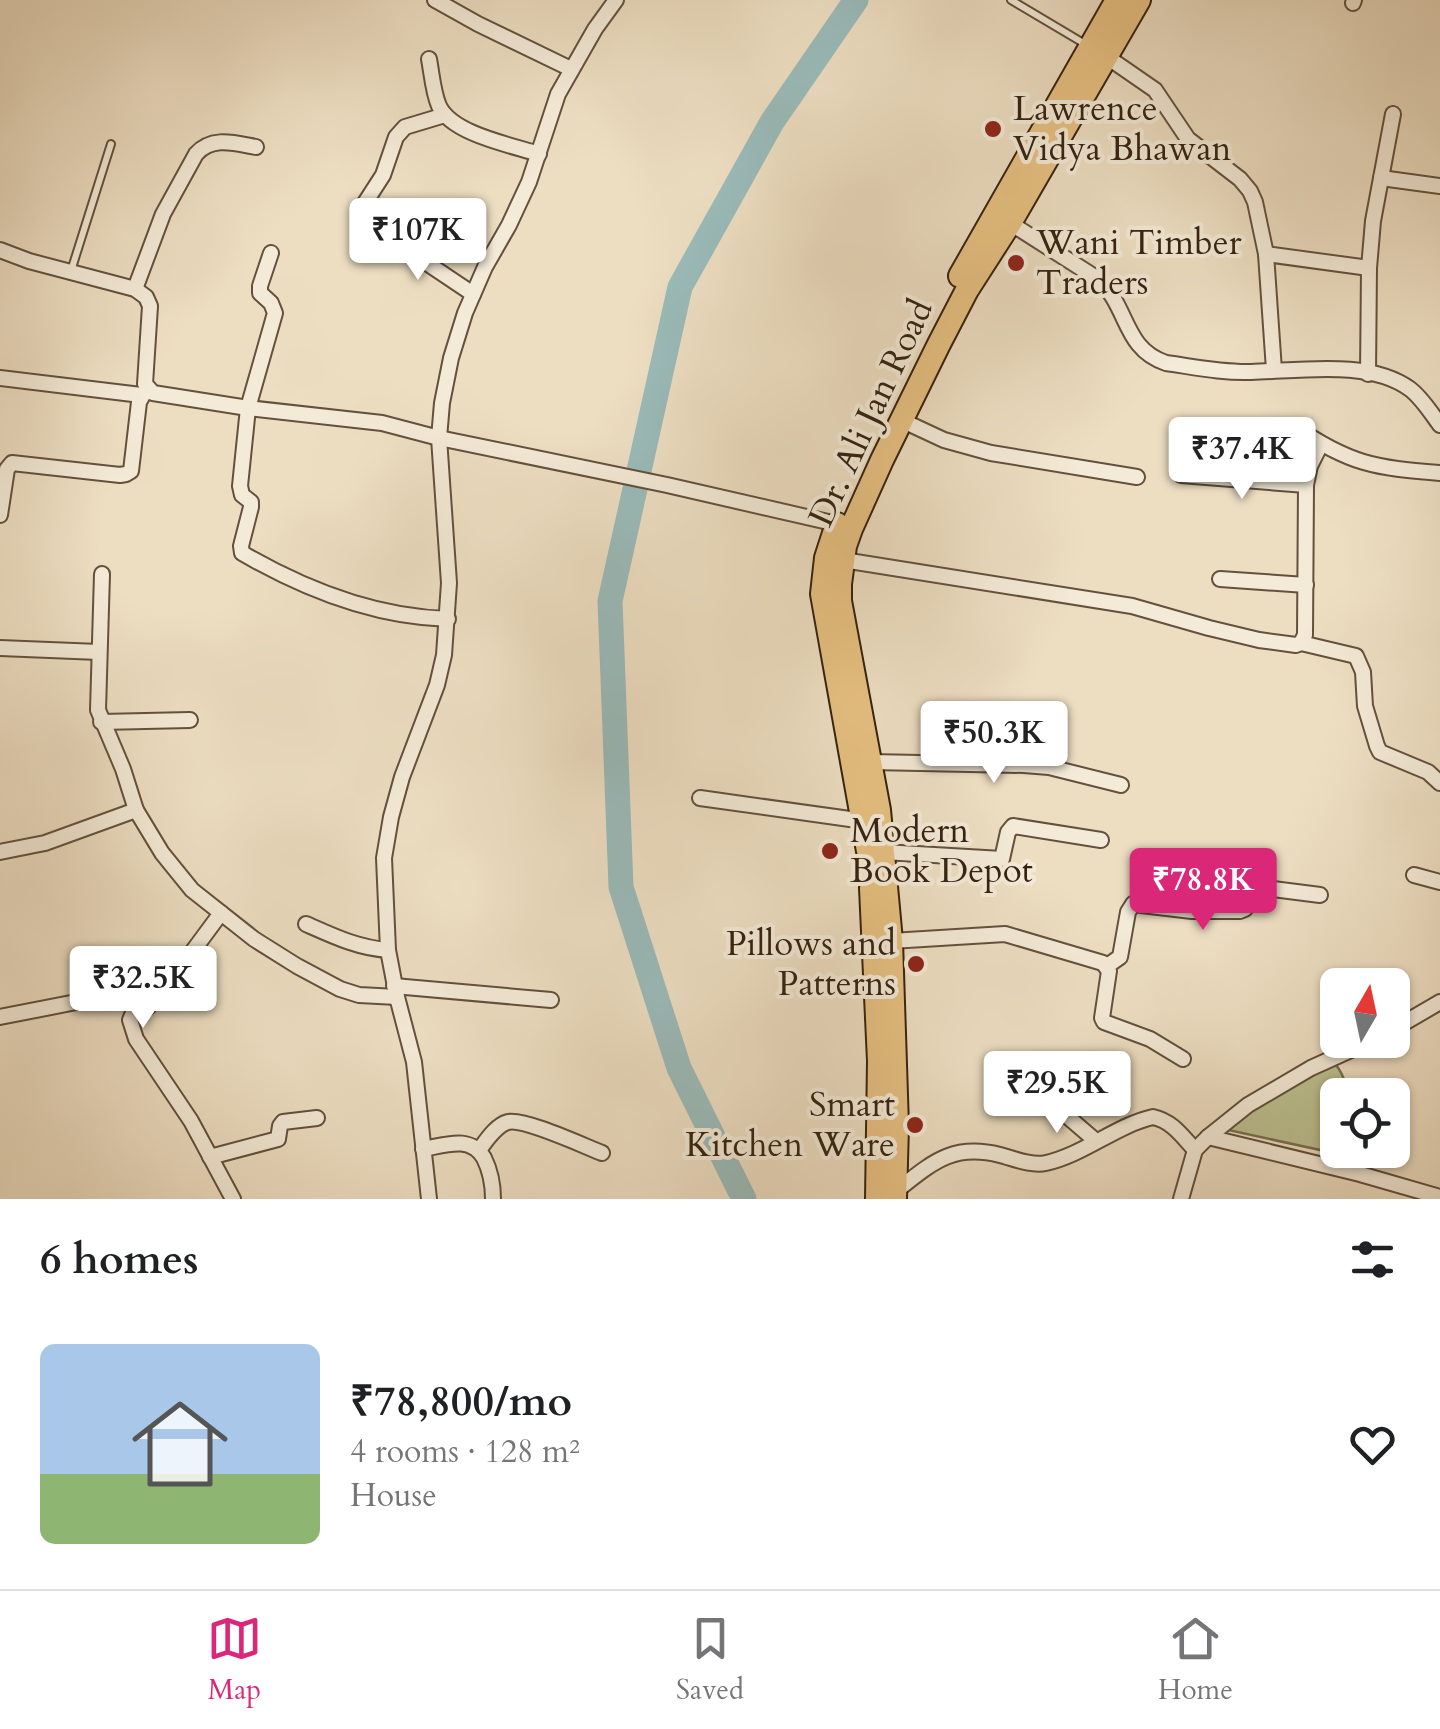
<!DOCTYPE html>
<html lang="en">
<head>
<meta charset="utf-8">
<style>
	:root { --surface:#fff; --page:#f6f6f6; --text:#202124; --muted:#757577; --line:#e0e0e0; --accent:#db2777 }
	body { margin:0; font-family:Cardo,serif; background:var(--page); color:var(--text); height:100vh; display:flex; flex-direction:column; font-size:38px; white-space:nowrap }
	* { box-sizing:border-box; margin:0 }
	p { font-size:32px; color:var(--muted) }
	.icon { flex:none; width:55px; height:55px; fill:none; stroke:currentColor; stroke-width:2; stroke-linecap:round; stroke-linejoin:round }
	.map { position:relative; height:1199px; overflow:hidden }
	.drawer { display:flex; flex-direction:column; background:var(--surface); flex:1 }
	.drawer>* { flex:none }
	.needle { width:65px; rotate:9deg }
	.buttons { position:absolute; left:1320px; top:968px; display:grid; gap:20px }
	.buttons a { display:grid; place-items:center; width:90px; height:90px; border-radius:15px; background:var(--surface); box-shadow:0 2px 8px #0004; font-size:50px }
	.price { position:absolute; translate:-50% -85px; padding:0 22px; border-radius:10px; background:#fff; color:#222; font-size:32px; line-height:65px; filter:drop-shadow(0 2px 5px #0008) }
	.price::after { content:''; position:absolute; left:50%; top:60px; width:30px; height:22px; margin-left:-15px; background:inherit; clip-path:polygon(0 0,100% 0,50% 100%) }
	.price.selected { background:var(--accent); color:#fff }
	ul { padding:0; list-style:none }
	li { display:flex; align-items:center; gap:30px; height:250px; padding:0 40px }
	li+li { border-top:2px solid var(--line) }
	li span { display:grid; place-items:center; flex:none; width:280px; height:200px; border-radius:15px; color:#555 }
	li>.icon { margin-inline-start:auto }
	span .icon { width:120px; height:120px; fill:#fffc; stroke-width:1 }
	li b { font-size:42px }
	h2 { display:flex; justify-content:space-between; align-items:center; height:120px; padding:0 40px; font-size:42px }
	.dock { display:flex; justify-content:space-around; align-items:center; height:140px; border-top:2px solid var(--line); background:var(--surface); font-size:28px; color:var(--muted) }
	.dock a { display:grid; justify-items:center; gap:5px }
	.dock .selected { color:var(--accent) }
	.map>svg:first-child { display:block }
	.green { fill:#bcc090; stroke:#787150; stroke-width:2.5 }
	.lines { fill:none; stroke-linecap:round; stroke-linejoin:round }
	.river { stroke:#9abbba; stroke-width:25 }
	.lane-casing { stroke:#63513d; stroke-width:10 }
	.street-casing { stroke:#63513d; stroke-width:18 }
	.primary-casing { stroke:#352211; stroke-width:26 }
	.lane { stroke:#f3ead7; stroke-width:6 }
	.street { stroke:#f3ead7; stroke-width:14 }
	.primary { stroke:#e6bf81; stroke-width:22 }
	.poi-dot { fill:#8f2418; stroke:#f3ead7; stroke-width:4 }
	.labels { text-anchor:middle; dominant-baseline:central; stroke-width:8; stroke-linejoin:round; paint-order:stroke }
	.poi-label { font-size:35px; fill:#352211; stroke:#f3ead7; text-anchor:start }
	.street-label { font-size:35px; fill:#352211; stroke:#f3ead7 }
</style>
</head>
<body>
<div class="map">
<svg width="1440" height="1199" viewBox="0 0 1440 1199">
	<rect width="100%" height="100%" fill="#eddec2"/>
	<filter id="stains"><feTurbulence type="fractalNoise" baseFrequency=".002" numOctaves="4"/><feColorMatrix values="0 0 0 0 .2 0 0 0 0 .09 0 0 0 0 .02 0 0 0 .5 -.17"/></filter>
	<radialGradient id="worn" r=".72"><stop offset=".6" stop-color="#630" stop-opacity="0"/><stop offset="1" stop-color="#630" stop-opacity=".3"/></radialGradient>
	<path class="green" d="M1333,1061C1342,1072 1346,1081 1347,1095H1338L1337,1148L1334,1153L1228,1130L1225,1126Z"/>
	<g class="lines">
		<path class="river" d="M744,1199L679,1068L621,887L610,601L680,287L772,122L856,0"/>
		<g class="lane-casing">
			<g id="lane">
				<path d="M1011,0L1085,44"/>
				<path d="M71,271L111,144"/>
			</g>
		</g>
		<g class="street-casing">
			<g id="street">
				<path d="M435,0L478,24L571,69"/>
				<path d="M1353,3L1354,0"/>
				<path d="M1100,52L1155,90L1188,139L1240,179L1250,191L1255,202L1266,254L1274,370"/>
				<path d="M429,59C432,75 433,92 439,106C452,134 511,145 539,154"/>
				<path d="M1381,178L1440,186"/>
				<path d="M363,206L383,175L396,137L405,127L445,115"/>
				<path d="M1010,223L1098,279C1129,307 1123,349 1166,363C1194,367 1223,373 1251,372C1299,371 1369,359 1410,389C1422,398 1431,413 1440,425"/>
				<path d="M388,237L473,294"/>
				<path d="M0,250L29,261L135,289L146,297L150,306L145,384L153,393L248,408L382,423L439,438L667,485L837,524"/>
				<path d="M271,253L260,286V293L271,303L275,313L248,408L240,486L242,495L251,502V507L241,546L242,553C304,589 375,617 448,619"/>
				<path d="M1266,254L1369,268"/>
				<path d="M135,289L163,214L196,154C212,136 234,143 256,147"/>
				<path d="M1368,374L1369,268L1373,221L1393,114"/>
				<path d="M0,378L141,395"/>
				<path d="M901,420L944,440L991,453L1137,477"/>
				<path d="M1294,426C1349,464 1375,468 1440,473"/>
				<path d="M1181,475L1306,485"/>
				<path d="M0,515L7,469L12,463L120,475L126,474L131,471L139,402L147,388"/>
				<path d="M837,559L1132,606L1209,628L1259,640L1296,645L1301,643L1305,635L1306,485L1310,466L1321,444"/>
				<path d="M102,574L98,710L123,769L136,810L162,853L192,890L254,939L297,966L340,989L359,995L397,997"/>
				<path d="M1220,579L1306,585"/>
				<path d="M1301,643L1356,656L1363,672L1365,706L1377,746L1380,752L1428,772L1440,783"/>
				<path d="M0,648L99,652"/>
				<path d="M101,722L190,720"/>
				<path d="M871,762L1024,765L1049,767L1121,785"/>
				<path d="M700,798L864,821"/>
				<path d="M0,852L45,843L136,810"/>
				<path d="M883,852L1002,859L1008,832L1013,826L1101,840"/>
				<path d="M1414,875L1440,882"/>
				<path d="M306,924C333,936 358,948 388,950"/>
				<path d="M891,941L1005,934L1103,963L1109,971L1102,1018L1104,1022L1150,1039L1183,1059"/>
				<path d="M1107,966L1120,957L1128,912L1133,904L1192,911H1240L1245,909L1251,891L1257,887L1320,895"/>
				<path d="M394,986L551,1000"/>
				<path d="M135,1008L130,1020L136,1039L191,1121L233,1199"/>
				<path d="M0,1017L112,995L120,997L135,1008H147L167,986L221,913"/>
				<path d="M1392,1030L1440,1002"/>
				<path d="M1047,1099L1096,1141"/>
				<path d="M1208,1137L1360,1174L1440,1197"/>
				<path d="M423,1149C446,1145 470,1135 484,1158C491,1172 493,1184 493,1199"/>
				<path d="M479,1150C486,1141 496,1125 508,1122C524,1118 584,1146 602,1153"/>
				<path d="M210,1157L278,1139L280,1126L283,1122L317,1118"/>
				<path d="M896,1191C932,1163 952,1143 1000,1155C1015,1159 1031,1166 1046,1163C1083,1155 1117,1125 1153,1117C1172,1121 1182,1136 1195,1150"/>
				<path d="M429,1199L414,1062L397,997L388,950L384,858L391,817L402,777L437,685L444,655L449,583L439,438L442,403L451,358L465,313L485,267L509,225L529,182L558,94L595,29L616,0"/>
				<path d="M1181,1199L1195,1150L1208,1137L1248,1105L1311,1068L1373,1040"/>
			</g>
		</g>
		<g class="primary-casing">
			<g id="primary">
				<path d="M960,276L1117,0"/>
				<path d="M837,524L826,558L822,594L868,851"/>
				<path d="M871,888L879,1061L877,1199"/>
				<path d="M895,1199L897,1126L891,941L879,810L840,601V584L845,546L851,529L882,460L939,344L967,290L1010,223L1139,0"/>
			</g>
		</g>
		<use href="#lane" class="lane"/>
		<use href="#street" class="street"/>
		<use href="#primary" class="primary"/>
	</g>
	<g class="poi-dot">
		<circle cx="993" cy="129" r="10"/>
		<circle cx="1016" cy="263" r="10"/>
		<circle cx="830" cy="851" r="10"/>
		<circle cx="916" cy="964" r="10"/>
		<circle cx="915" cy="1125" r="10"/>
	</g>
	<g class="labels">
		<g class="poi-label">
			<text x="1013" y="109">Lawrence<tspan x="1013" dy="40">Vidya Bhawan</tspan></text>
			<text x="1036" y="243">Wani Timber<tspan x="1036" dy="40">Traders</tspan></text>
			<text x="850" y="831">Modern<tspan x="850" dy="40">Book Depot</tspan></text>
			<text x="896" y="944" text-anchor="end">Pillows and<tspan x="896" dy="40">Patterns</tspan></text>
			<text x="895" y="1105" text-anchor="end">Smart<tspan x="895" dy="40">Kitchen Ware</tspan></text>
		</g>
		<g class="street-label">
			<text transform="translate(871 413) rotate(-65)">Dr. Ali Jan Road</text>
		</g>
	</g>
	<rect width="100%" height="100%" filter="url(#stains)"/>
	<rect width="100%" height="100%" fill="url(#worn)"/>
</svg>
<div class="buttons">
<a><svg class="needle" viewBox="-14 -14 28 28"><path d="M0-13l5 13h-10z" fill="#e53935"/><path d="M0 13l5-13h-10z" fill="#757577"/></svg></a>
<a><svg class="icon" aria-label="locate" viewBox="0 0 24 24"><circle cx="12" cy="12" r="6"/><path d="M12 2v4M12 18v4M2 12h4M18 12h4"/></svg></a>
</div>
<b class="price" style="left:418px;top:283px">₹107K</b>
<b class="price" style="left:1242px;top:502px">₹37.4K</b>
<b class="price" style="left:994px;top:786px">₹50.3K</b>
<b class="price selected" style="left:1203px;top:933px">₹78.8K</b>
<b class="price" style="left:143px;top:1031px">₹32.5K</b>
<b class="price" style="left:1057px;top:1136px">₹29.5K</b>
</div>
<section class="drawer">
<h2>6 homes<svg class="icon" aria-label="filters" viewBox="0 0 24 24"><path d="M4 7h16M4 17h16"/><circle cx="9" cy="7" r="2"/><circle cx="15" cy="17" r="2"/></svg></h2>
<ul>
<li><span style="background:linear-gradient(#a9c7e8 65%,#8fb573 0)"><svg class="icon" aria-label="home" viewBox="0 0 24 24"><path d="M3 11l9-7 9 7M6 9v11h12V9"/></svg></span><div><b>₹78,800/mo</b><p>4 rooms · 128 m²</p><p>House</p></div><svg class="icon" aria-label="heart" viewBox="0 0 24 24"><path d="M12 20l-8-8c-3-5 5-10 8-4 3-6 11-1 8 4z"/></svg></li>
</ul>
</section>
<nav class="dock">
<a class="selected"><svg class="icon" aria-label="map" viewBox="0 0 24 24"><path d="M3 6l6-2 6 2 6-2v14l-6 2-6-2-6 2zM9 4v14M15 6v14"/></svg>Map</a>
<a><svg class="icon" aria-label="saved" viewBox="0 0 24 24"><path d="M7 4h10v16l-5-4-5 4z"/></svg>Saved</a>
<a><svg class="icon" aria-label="home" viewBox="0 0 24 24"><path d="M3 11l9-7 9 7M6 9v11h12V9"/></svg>Home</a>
</nav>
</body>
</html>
